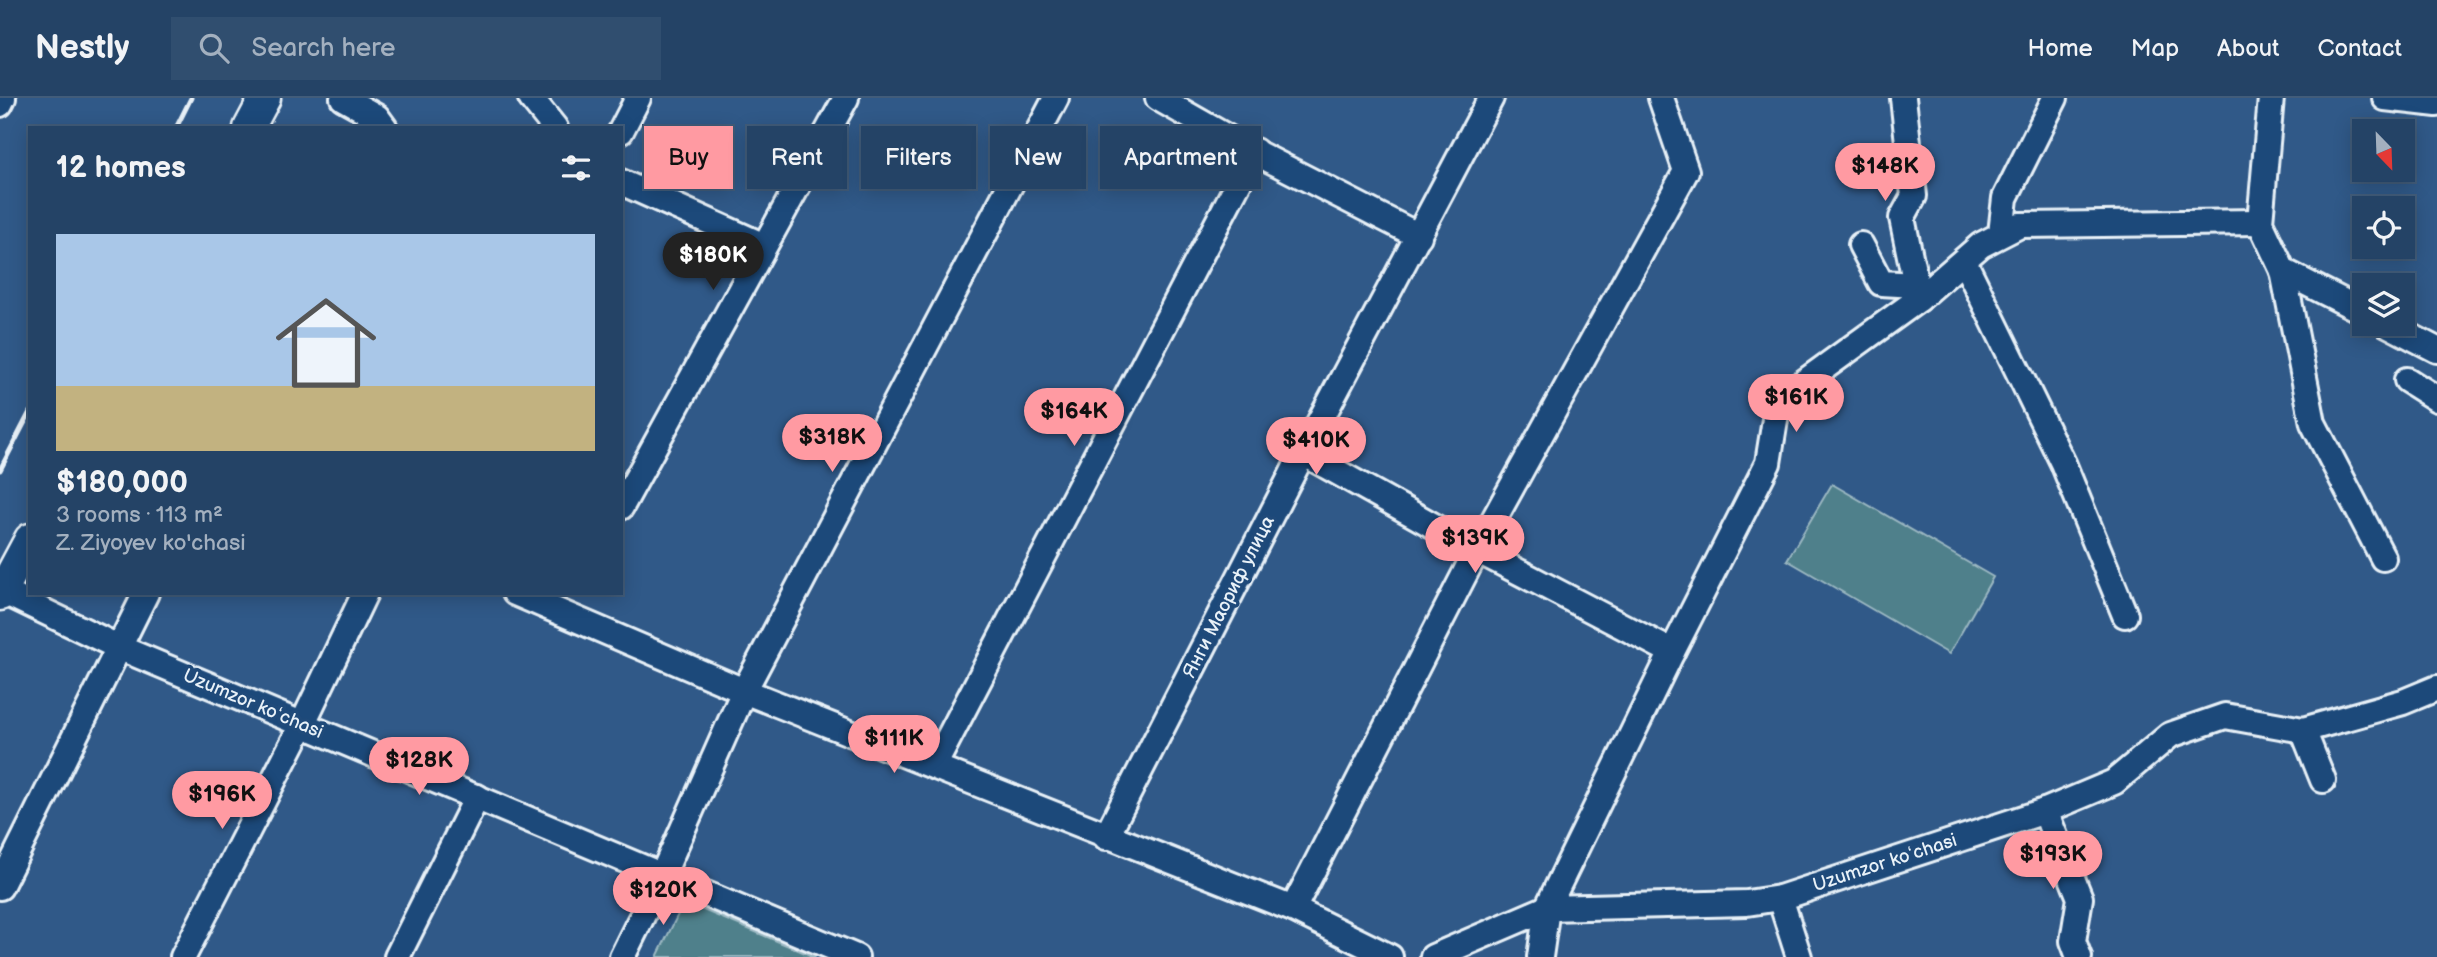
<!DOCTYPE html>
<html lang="en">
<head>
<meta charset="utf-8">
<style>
	:root { --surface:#244366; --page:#304e6f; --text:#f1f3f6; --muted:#a3b0bf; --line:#415c7a; --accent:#ff9aa2 }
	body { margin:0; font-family:"Balsamiq Sans",sans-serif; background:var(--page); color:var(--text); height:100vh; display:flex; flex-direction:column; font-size:26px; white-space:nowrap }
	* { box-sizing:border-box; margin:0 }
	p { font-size:23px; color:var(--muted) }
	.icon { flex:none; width:38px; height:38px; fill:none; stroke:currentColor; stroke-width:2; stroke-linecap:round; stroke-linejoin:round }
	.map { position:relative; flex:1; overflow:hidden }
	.sheet { position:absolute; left:28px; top:28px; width:595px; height:469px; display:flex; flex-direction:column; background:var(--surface); border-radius:0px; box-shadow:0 4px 18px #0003,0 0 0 2px var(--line) }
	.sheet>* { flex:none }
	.top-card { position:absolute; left:644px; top:28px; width:665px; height:63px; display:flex; gap:14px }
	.needle { width:46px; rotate:157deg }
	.controls { position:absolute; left:2352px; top:21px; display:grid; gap:14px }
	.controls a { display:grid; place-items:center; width:63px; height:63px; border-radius:0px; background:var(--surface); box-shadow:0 4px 18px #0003,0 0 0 2px var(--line); font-size:35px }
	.price { position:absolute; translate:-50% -60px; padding:0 16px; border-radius:24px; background:var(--accent); color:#111; font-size:23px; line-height:46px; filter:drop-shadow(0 2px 4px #0008) }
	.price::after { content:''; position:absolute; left:50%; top:42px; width:21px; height:16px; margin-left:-10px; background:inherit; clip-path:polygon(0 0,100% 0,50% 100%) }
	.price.on { background:#222; color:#fff }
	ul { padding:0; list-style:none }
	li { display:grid; align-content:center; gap:14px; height:371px; padding:0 28px }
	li+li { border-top:2px solid var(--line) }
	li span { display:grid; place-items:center; height:217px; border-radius:0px; color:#555 }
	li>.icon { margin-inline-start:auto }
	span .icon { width:126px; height:126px; fill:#fffc; stroke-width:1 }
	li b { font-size:30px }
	h2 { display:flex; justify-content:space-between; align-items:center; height:84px; padding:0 28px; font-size:30px }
	.tag { padding:0 24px; border-radius:0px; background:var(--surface); box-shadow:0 4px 18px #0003,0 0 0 2px var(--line); font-size:24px; line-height:63px }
	.tag.on { background:var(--accent); color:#111 }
	header { display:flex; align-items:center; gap:42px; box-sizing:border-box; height:98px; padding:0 35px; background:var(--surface); border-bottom:2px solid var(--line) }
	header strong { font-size:33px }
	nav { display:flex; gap:38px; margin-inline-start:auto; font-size:24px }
	.search { width:490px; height:63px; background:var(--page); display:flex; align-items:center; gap:18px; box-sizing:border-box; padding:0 24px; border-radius:0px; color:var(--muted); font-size:26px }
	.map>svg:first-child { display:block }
	.green { fill:#4f808b; stroke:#9cb8c2; stroke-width:2 }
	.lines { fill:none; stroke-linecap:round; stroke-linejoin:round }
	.minor-casing { stroke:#e8f1f8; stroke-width:30 }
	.major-casing { stroke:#e8f1f8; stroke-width:35 }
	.minor { stroke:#1f4a7a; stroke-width:24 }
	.major { stroke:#1f4a7a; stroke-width:30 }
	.rail { stroke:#e8f1f8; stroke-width:5 }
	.labels { text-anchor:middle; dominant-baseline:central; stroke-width:7; stroke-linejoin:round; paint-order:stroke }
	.street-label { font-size:19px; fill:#e8f1f8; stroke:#1f4a7a }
</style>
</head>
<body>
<header>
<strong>Nestly</strong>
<div class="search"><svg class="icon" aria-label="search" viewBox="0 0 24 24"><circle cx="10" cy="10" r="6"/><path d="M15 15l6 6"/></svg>Search here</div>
<nav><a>Home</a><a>Map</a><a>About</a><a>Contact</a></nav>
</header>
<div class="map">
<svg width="2437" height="859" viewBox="0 0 2437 859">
	<rect width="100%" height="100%" fill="#305988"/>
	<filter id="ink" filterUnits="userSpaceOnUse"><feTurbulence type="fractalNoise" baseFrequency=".0143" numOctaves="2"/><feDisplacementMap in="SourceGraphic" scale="14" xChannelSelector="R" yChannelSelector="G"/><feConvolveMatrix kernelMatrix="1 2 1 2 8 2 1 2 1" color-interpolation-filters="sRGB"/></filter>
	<g filter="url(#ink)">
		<g class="green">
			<path d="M1832,386L1993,479L1949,556L1787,462Z"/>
			<path d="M684,804L815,859H657Z"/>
		</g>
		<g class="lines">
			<g class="minor-casing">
				<g id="minor">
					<path d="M343,0L377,19L385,30"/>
					<path d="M531,0L555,30"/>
					<path d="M1158,0L1239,46L1419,138"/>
					<path d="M1903,0L1914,98L1902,120L1919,201"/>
					<path d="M2271,0L2260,124L2283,173L2364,214"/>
					<path d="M2385,0L2437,6"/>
					<path d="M0,6L3,0"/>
					<path d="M621,33L638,0"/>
					<path d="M621,84L764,148"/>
					<path d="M2001,135L2005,100L2055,0"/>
					<path d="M1861,147L1881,185L1916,187"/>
					<path d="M1964,163L2063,365L2125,517"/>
					<path d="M2283,173L2313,325L2383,460"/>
					<path d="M2387,226L2437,252"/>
					<path d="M2407,282L2437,301"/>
					<path d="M1303,355L1477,452L1672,554"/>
					<path d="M621,409L846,0"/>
					<path d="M2,493L118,549L856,859"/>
					<path d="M515,495L744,593L1293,811L1390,859"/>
					<path d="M2303,632L2323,682"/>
					<path d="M934,668L1255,53"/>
					<path d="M2045,713L2080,800L2073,843L2079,859"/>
					<path d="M1106,739L1303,355L1491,0"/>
					<path d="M0,789L146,495"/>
					<path d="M1780,800L1799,859"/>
					<path d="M1293,811L1477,452L1686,73L1661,0"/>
					<path d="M183,859L302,627L365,495"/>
					<path d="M397,859L477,699"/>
					<path d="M622,859L662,778L744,593L1056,0"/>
					<path d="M1433,859L1547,810L1747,805L1780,800L2045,713L2114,684L2170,637L2225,618L2303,632L2403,604L2437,590"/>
					<path d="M1540,859L1547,810L1672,554L1768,365L1778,303L1919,201L1981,147L2020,127L2260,124"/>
				</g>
			</g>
			<g class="major-casing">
				<g id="major">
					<path d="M249,30L265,0"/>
					<path d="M0,497L30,441"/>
				</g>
			</g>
			<use href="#minor" class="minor"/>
			<use href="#major" class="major"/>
			<g class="rail">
				<path d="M176,30L191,0"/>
				<path d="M0,372L30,314"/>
			</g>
		</g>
	</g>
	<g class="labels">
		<g class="street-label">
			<text transform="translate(1229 499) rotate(-63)">Янги Маориф улица</text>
			<text transform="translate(253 606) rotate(23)">Uzumzor koʻchasi</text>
			<text transform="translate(1885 765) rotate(-18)">Uzumzor koʻchasi</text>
		</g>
	</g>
</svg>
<div class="controls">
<a><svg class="needle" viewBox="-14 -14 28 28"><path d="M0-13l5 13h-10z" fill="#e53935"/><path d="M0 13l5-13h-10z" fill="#a3b0bf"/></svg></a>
<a><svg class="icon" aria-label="locate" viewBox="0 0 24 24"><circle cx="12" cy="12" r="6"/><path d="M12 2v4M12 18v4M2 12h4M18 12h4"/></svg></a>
<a><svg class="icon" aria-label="layers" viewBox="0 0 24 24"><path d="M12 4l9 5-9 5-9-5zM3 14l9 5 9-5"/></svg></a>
</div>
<b class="price" style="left:1885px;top:105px">$148K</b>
<b class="price on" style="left:713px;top:194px">$180K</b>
<b class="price" style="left:1796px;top:336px">$161K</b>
<b class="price" style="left:1074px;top:350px">$164K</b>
<b class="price" style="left:832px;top:376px">$318K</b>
<b class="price" style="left:1316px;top:379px">$410K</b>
<b class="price" style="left:1475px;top:477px">$139K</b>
<b class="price" style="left:894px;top:677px">$111K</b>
<b class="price" style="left:419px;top:699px">$128K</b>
<b class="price" style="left:222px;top:733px">$196K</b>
<b class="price" style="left:2053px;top:793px">$193K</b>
<b class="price" style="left:663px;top:829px">$120K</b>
<div class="top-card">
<a class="tag on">Buy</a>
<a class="tag">Rent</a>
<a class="tag">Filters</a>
<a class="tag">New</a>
<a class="tag">Apartment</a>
</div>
<section class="sheet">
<h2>12 homes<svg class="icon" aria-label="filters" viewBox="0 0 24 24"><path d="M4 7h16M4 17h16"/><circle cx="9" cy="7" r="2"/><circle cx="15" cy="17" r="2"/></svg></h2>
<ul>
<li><span style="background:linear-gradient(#a9c7e8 70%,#c2b280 0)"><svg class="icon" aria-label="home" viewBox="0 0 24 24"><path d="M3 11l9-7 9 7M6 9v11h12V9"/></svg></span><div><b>$180,000</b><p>3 rooms · 113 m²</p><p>Z. Ziyoyev ko'chasi</p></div></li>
</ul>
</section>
</div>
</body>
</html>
